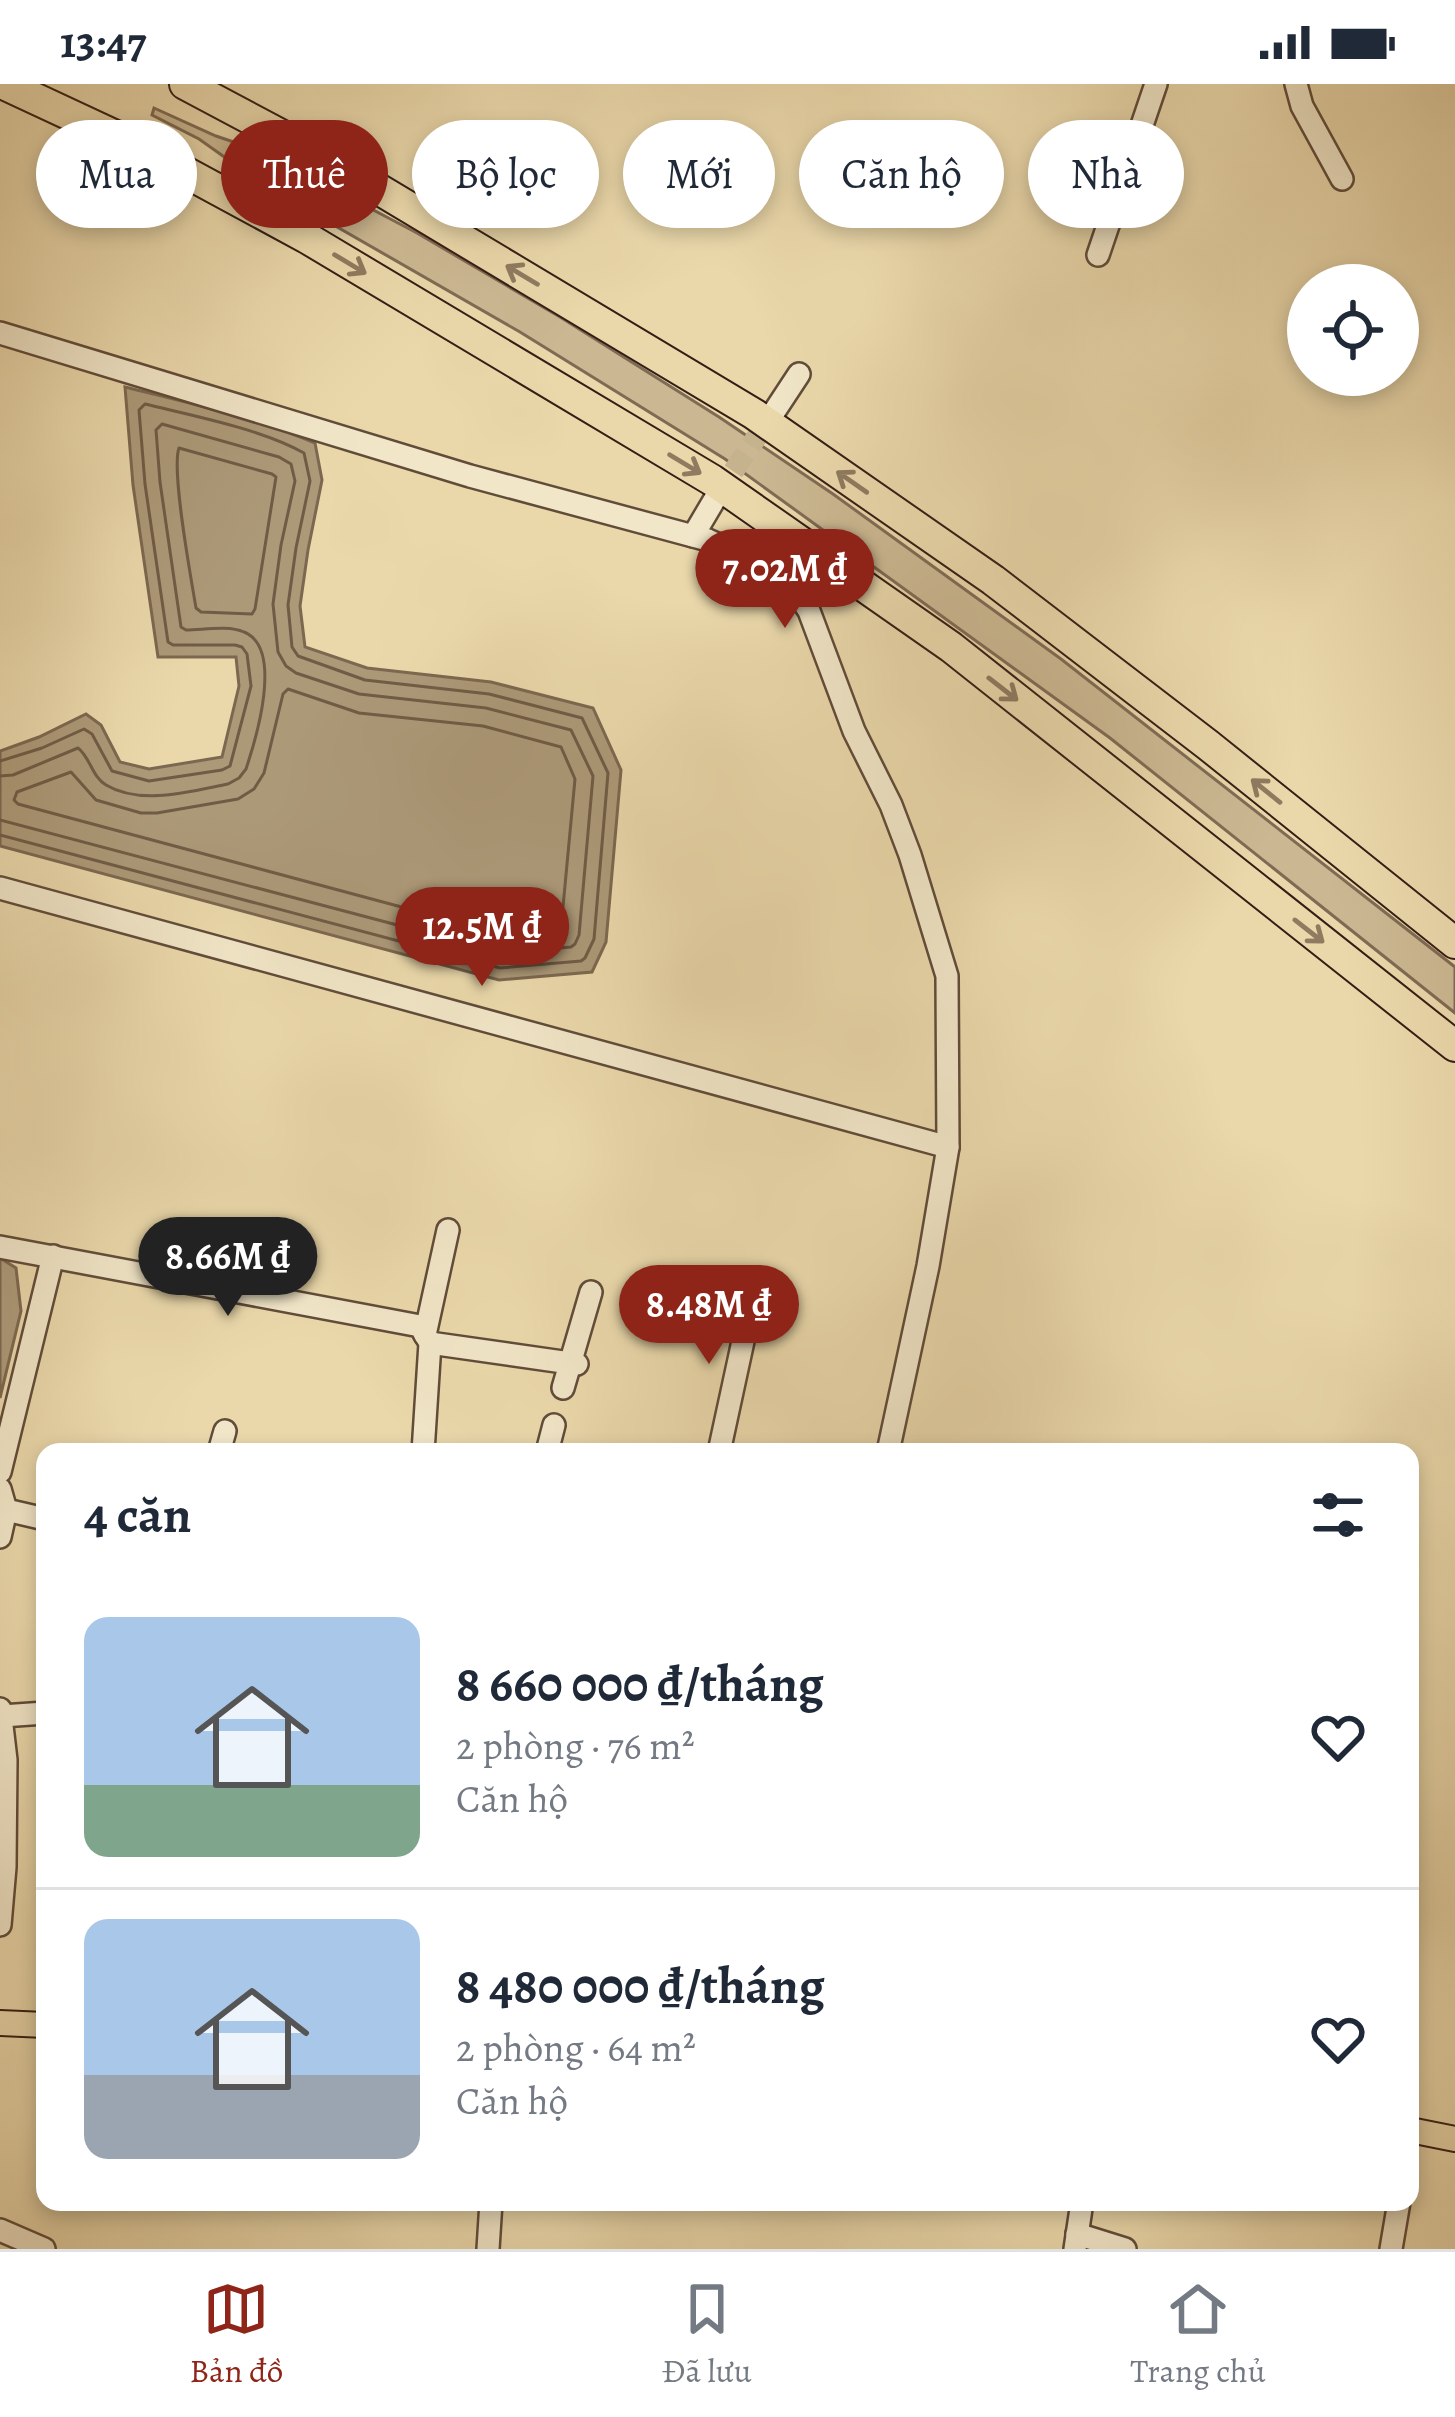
<!DOCTYPE html>
<html lang="vi">
<head>
<meta charset="utf-8">
<style>
	:root { --surface:#fff; --page:#f2f2f3; --text:#1f2937; --muted:#747a83; --line:#e0e1e3; --accent:#8f2418 }
	body { margin:0; font-family:Alegreya,serif; background:var(--page); color:var(--text); height:100vh; display:flex; flex-direction:column; font-size:45px; white-space:nowrap }
	* { box-sizing:border-box; margin:0 }
	p { font-size:39px; color:var(--muted) }
	.icon { flex:none; width:66px; height:66px; fill:none; stroke:currentColor; stroke-width:2; stroke-linecap:round; stroke-linejoin:round }
	.map { position:relative; flex:1; overflow:hidden }
	.drawer { position:absolute; left:36px; top:1359px; width:1383px; height:768px; display:flex; flex-direction:column; background:var(--surface); border-radius:24px; box-shadow:0 6px 18px #0003 }
	.drawer>* { flex:none }
	.top-card { position:absolute; left:36px; top:36px; width:1383px; height:108px; display:flex; gap:24px }
	.controls { position:absolute; left:1287px; top:180px; display:grid; gap:24px }
	.controls a { display:grid; place-items:center; width:132px; height:132px; border-radius:50%; background:var(--surface); box-shadow:0 6px 18px #0003; font-size:60px }
	.price { position:absolute; translate:-50% -102px; padding:0 27px; border-radius:42px; background:var(--accent); color:#fff; font-size:39px; line-height:78px; filter:drop-shadow(0 3px 6px #0008) }
	.price::after { content:''; position:absolute; left:50%; top:72px; width:36px; height:27px; margin-left:-18px; background:inherit; clip-path:polygon(0 0,100% 0,50% 100%) }
	.price.active { background:#222; color:#fff }
	ul { padding:0; list-style:none }
	li { display:flex; align-items:center; gap:36px; height:300px; padding:0 48px }
	li+li { border-top:3px solid var(--line) }
	li span { display:grid; place-items:center; flex:none; width:336px; height:240px; border-radius:24px; color:#555 }
	li>.icon { margin-inline-start:auto }
	span .icon { width:144px; height:144px; fill:#fffc; stroke-width:1 }
	li b { font-size:51px }
	h2 { display:flex; justify-content:space-between; align-items:center; height:144px; padding:0 48px; font-size:51px }
	.pill { padding:0 42px; border-radius:54px; background:var(--surface); box-shadow:0 6px 18px #0003; font-size:42px; line-height:108px }
	.pill.active { background:var(--accent); color:#fff }
	.status { display:flex; justify-content:space-between; align-items:center; height:84px; padding:0 60px; background:var(--surface); direction:ltr }
	.status svg { height:33px; fill:currentColor }
	.menu { display:flex; justify-content:space-around; align-items:center; height:168px; border-top:3px solid var(--line); background:var(--surface); font-size:33px; color:var(--muted) }
	.menu a { display:grid; justify-items:center; gap:6px }
	.menu .active { color:var(--accent) }
	.map>svg:first-child { display:block }
	.green { fill:#cbb892; stroke:#7f6b54; stroke-width:3 }
	.water { fill:#ac9978; stroke:#7c6850; stroke-width:3 }
	.lines { fill:none; stroke-linecap:round; stroke-linejoin:round }
	.shore { stroke:#705c46; stroke-width:3 }
	.minor-tunnel { stroke:#c5b38d; stroke-width:21; stroke-dasharray:21 10; stroke-linecap:butt }
	.minor-casing { stroke:#614c3a; stroke-width:26 }
	.major-casing { stroke:#331e15; stroke-width:28 }
	.highway-casing { stroke:#331e15; stroke-width:34 }
	.minor { stroke:#f1e6c8; stroke-width:21 }
	.major { stroke:#ead8ab; stroke-width:24 }
	.highway { stroke:#ead8ab; stroke-width:30 }
	.oneway { stroke:#8e7b60 }
</style>
</head>
<body>
<div class="status"><b>13:47</b><svg viewBox="0 0 49 12"><path d="M0 12V9h3v3zM5 12V6h3v6zM10 12V3h3v9zM15 12V0h3v12zM26 1h20v11H26zM47 4h2v5h-2z"/></svg></div>
<div class="map">
<svg width="1455" height="2165" viewBox="0 0 1455 2165">
	<rect width="100%" height="100%" fill="#ead8ab"/>
	<filter id="stains"><feTurbulence type="fractalNoise" baseFrequency=".00167" numOctaves="4"/><feColorMatrix values="0 0 0 0 .2 0 0 0 0 .09 0 0 0 0 .02 0 0 0 .5 -.17"/></filter>
	<radialGradient id="worn" r=".72"><stop offset=".6" stop-color="#630" stop-opacity="0"/><stop offset="1" stop-color="#630" stop-opacity=".3"/></radialGradient>
	<path class="green" d="M154,24L216,52L263,68L417,149L560,233L719,333L833,410L1061,575L1455,883V929L1110,654L725,375L520,248L264,101L199,55L152,31Z"/>
	<g class="water">
		<path d="M125,303C189,319 254,333 315,359L322,396L308,466L300,522L305,563L367,584L491,598L593,624L621,686L606,858L592,888L499,896L0,762V667L39,653L86,630L101,641L120,678L149,685L222,673L239,602L236,573H158L133,401Z"/>
		<path d="M0,1174L16,1184L21,1227L0,1314Z"/>
	</g>
	<g class="lines">
		<g class="shore">
			<path d="M179,364L272,390L276,393L255,525L252,530L201,528L196,524C191,494 171,386 179,364Z"/>
			<path d="M288,605L359,629L483,642L561,663L575,695L561,844L502,850L18,720L14,716L17,708L71,688L96,716L141,729H157L238,715L254,705L264,689L283,610Z"/>
			<path d="M0,677L42,664L84,645L92,650L112,687L149,697L222,686L230,682L251,602L247,570L242,563L235,561H173L168,558L145,400L139,326L145,320C194,332 261,345 304,369L310,397L296,464L288,521L292,563L298,572L365,596L489,610L582,634L608,689L594,855L585,874L581,877L500,884L0,751"/>
			<path d="M0,692L13,691L78,664C90,673 92,693 106,701C141,722 192,707 228,700L239,694L246,685C256,655 284,564 244,548C228,541 203,546 186,546L181,543L160,398L156,346L162,340L279,373L291,380L295,397L281,461L273,520L278,568L286,582L296,589L359,610L486,624L571,646L593,692L579,851L575,860L571,863L503,869L0,736"/>
		</g>
		<path class="minor-tunnel" d="M716,413L773,329"/>
		<g class="minor-casing">
			<g id="minor">
				<path d="M1296,0L1302,22L1342,95"/>
				<path d="M1098,171L1156,0"/>
				<path d="M0,249L470,392L708,456L737,469L803,518L809,527L854,647L891,721L910,771L947,892L948,1063L928,1182L888,1368"/>
				<path d="M774,328L799,290"/>
				<path d="M693,452L716,413"/>
				<path d="M0,804L948,1063"/>
				<path d="M0,1163L420,1242L430,1259L423,1368"/>
				<path d="M425,1251L448,1146"/>
				<path d="M430,1259L577,1280"/>
				<path d="M563,1304L591,1208"/>
				<path d="M219,1368L225,1347"/>
				<path d="M547,1368L554,1341"/>
				<path d="M719,1368L753,1211"/>
				<path d="M0,1388L53,1172"/>
				<path d="M0,1405L6,1426L0,1453"/>
				<path d="M6,1426L45,1435"/>
				<path d="M0,1625L6,1676L5,1783L0,1841"/>
				<path d="M2,1632L45,1629"/>
				<path d="M0,2146L44,2165"/>
				<path d="M1077,2150L1125,2165"/>
				<path d="M488,2165L491,2118"/>
				<path d="M1075,2165L1082,2118"/>
				<path d="M1391,2165L1399,2118"/>
			</g>
		</g>
		<g class="major-casing">
			<g id="major">
				<path d="M0,1939L45,1941"/>
				<path d="M1410,2046L1455,2055"/>
			</g>
		</g>
		<g class="highway-casing">
			<g id="highway">
				<path d="M4,0L137,62L307,154L712,396L951,563L1455,962"/>
				<path d="M185,0L345,85L754,330L993,496L1208,661L1455,859"/>
			</g>
		</g>
		<use href="#minor" class="minor"/>
		<use href="#major" class="major"/>
		<use href="#highway" class="highway"/>
	</g>
	<defs><path id="oneway-shaft" d="M-6 0H5M1.5-3L5.5 0L1.5 3" fill="none" stroke-width="1.6" stroke-linecap="round" stroke-linejoin="round" transform="scale(3)"/></defs>
	<g class="oneway">
		<use href="#oneway-shaft" transform="translate(350 180) rotate(31)"/>
		<use href="#oneway-shaft" transform="translate(522 191) rotate(-149)"/>
		<use href="#oneway-shaft" transform="translate(685 380) rotate(31)"/>
		<use href="#oneway-shaft" transform="translate(852 398) rotate(-145)"/>
		<use href="#oneway-shaft" transform="translate(1003 605) rotate(38)"/>
		<use href="#oneway-shaft" transform="translate(1266 707) rotate(-141)"/>
		<use href="#oneway-shaft" transform="translate(1309 847) rotate(38)"/>
	</g>
	<rect width="100%" height="100%" filter="url(#stains)"/>
	<rect width="100%" height="100%" fill="url(#worn)"/>
</svg>
<div class="controls">
<a><svg class="icon" aria-label="locate" viewBox="0 0 24 24"><circle cx="12" cy="12" r="6"/><path d="M12 2v4M12 18v4M2 12h4M18 12h4"/></svg></a>
</div>
<b class="price" style="left:785px;top:547px">7.02M ₫</b>
<b class="price" style="left:482px;top:905px">12.5M ₫</b>
<b class="price active" style="left:228px;top:1235px">8.66M ₫</b>
<b class="price" style="left:709px;top:1283px">8.48M ₫</b>
<div class="top-card">
<a class="pill">Mua</a>
<a class="pill active">Thuê</a>
<a class="pill">Bộ lọc</a>
<a class="pill">Mới</a>
<a class="pill">Căn hộ</a>
<a class="pill">Nhà</a>
</div>
<section class="drawer">
<h2>4 căn<svg class="icon" aria-label="filters" viewBox="0 0 24 24"><path d="M4 7h16M4 17h16"/><circle cx="9" cy="7" r="2"/><circle cx="15" cy="17" r="2"/></svg></h2>
<ul>
<li><span style="background:linear-gradient(#a9c7e8 70%,#7fa58c 0)"><svg class="icon" aria-label="home" viewBox="0 0 24 24"><path d="M3 11l9-7 9 7M6 9v11h12V9"/></svg></span><div><b>8 660 000 ₫/tháng</b><p>2 phòng · 76 m²</p><p>Căn hộ</p></div><svg class="icon" aria-label="heart" viewBox="0 0 24 24"><path d="M12 20l-8-8c-3-5 5-10 8-4 3-6 11-1 8 4z"/></svg></li>
<li><span style="background:linear-gradient(#a9c7e8 65%,#9aa5b1 0)"><svg class="icon" aria-label="home" viewBox="0 0 24 24"><path d="M3 11l9-7 9 7M6 9v11h12V9"/></svg></span><div><b>8 480 000 ₫/tháng</b><p>2 phòng · 64 m²</p><p>Căn hộ</p></div><svg class="icon" aria-label="heart" viewBox="0 0 24 24"><path d="M12 20l-8-8c-3-5 5-10 8-4 3-6 11-1 8 4z"/></svg></li>
</ul>
</section>
</div>
<nav class="menu">
<a class="active"><svg class="icon" aria-label="map" viewBox="0 0 24 24"><path d="M3 6l6-2 6 2 6-2v14l-6 2-6-2-6 2zM9 4v14M15 6v14"/></svg>Bản đồ</a>
<a><svg class="icon" aria-label="saved" viewBox="0 0 24 24"><path d="M7 4h10v16l-5-4-5 4z"/></svg>Đã lưu</a>
<a><svg class="icon" aria-label="home" viewBox="0 0 24 24"><path d="M3 11l9-7 9 7M6 9v11h12V9"/></svg>Trang chủ</a>
</nav>
</body>
</html>
